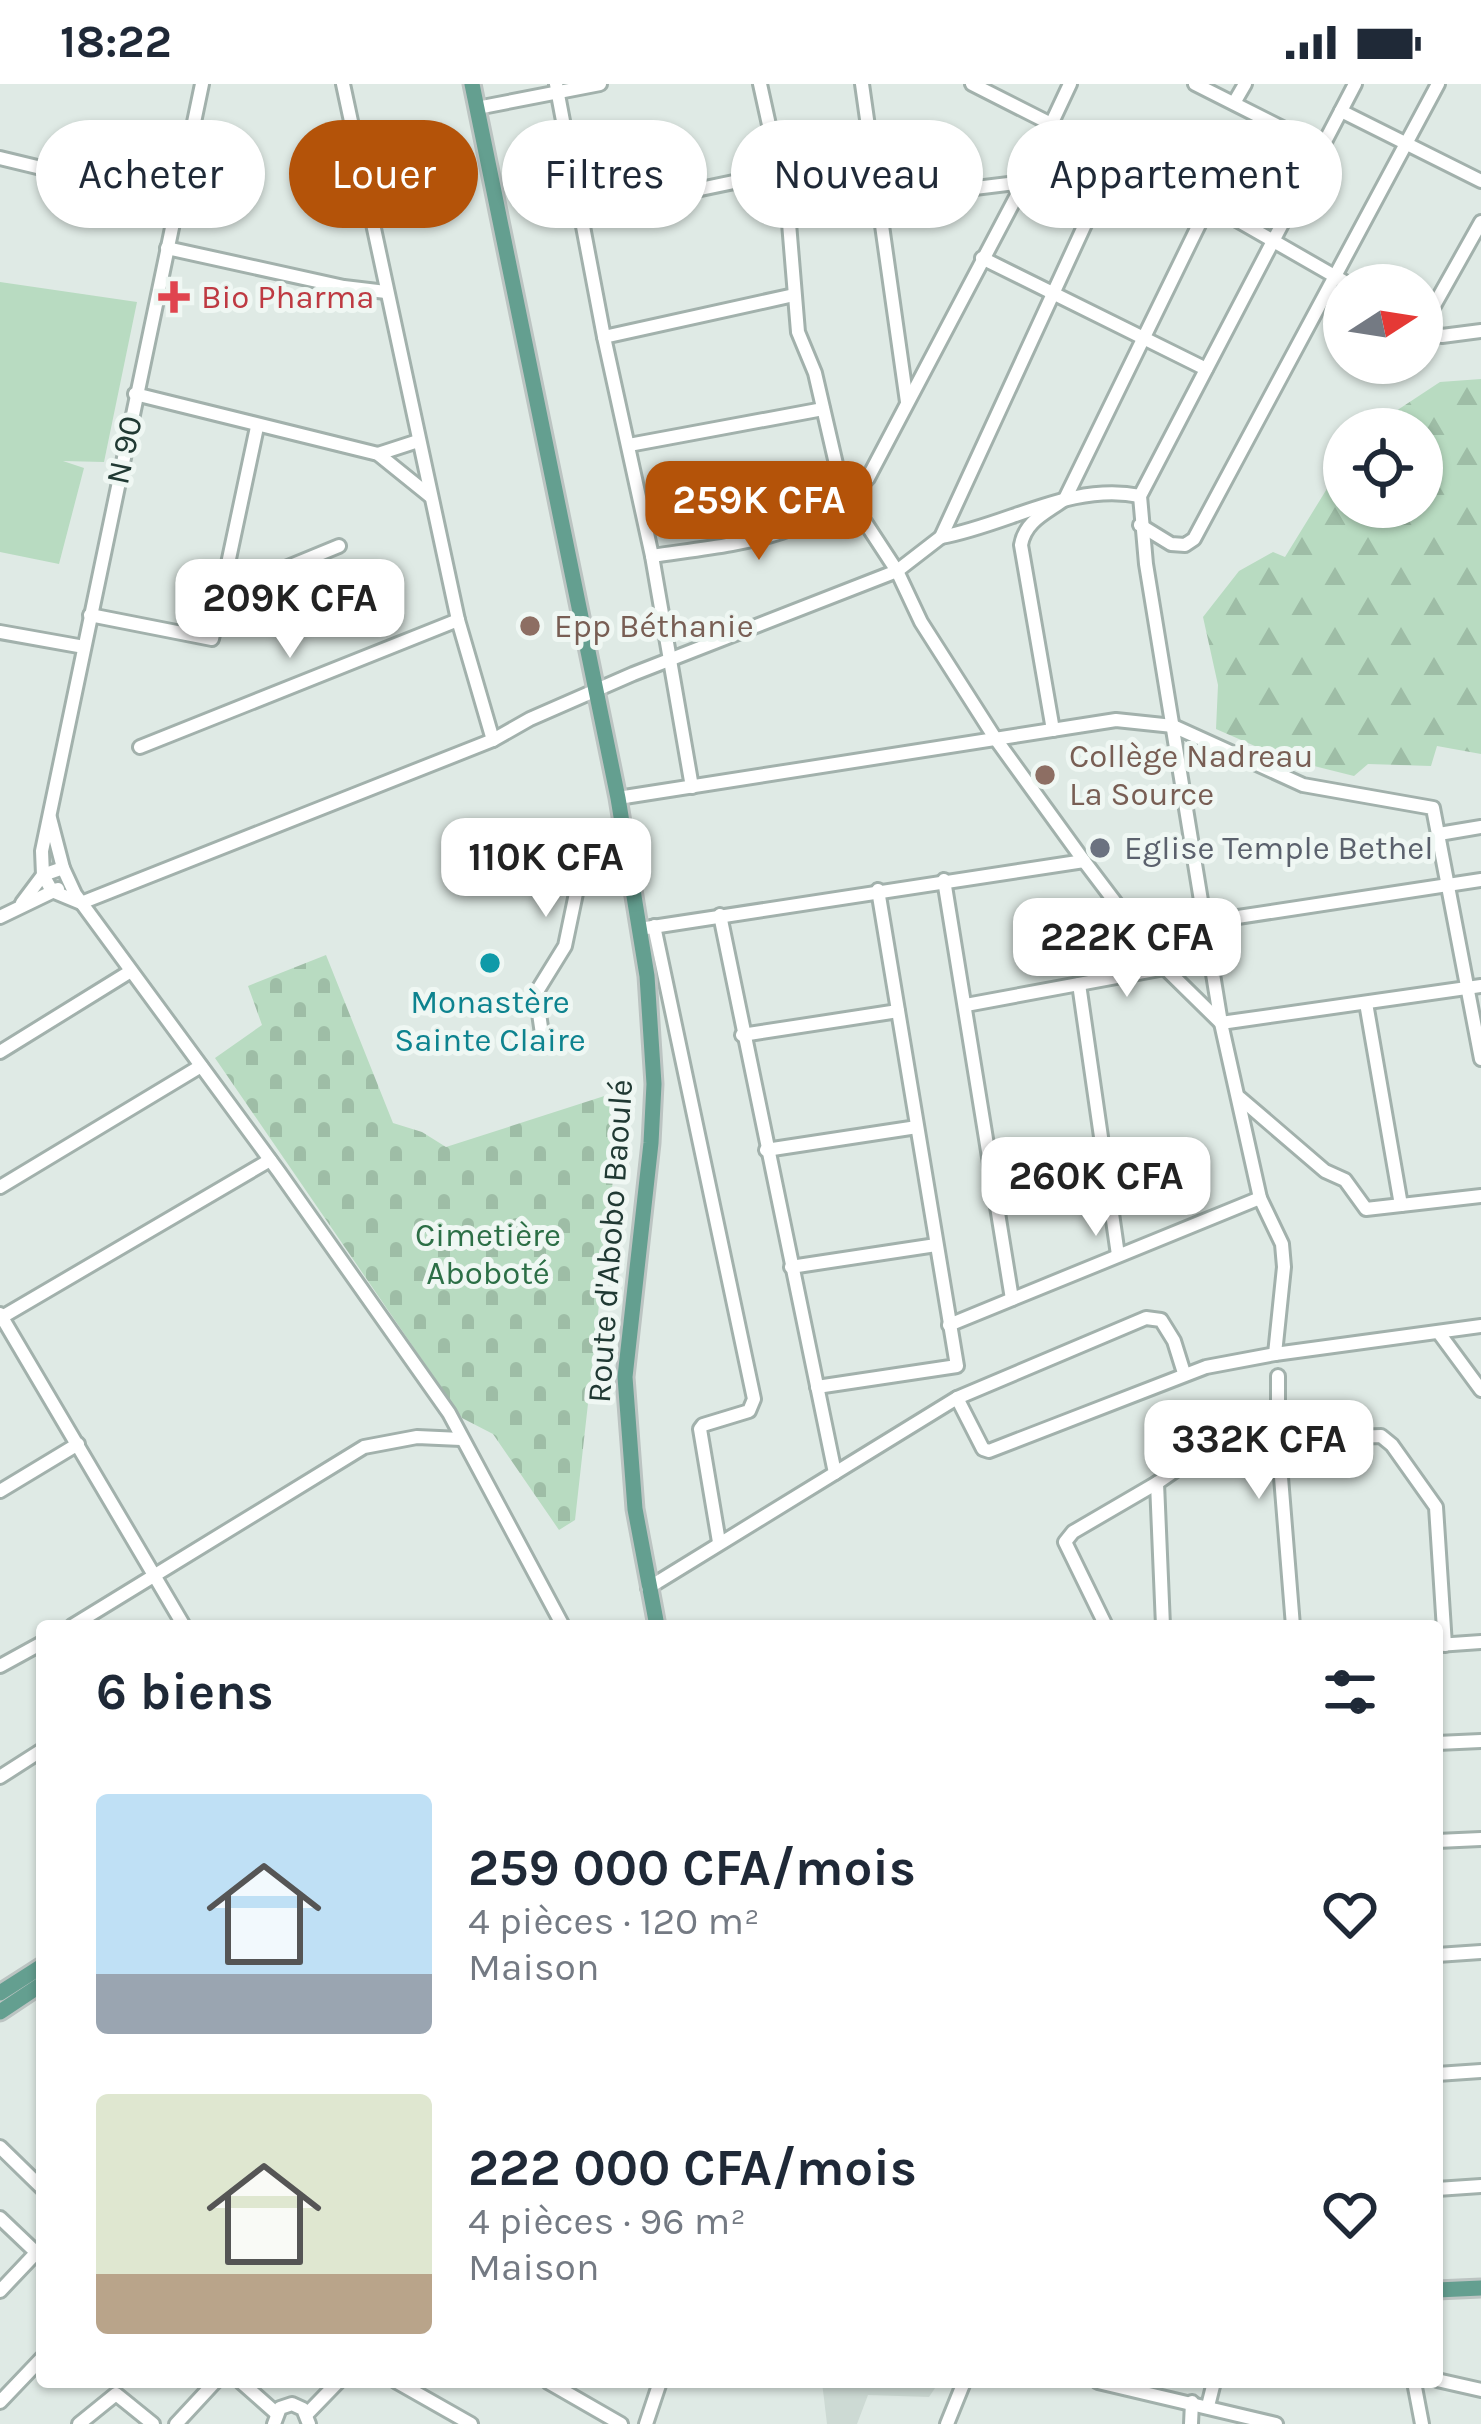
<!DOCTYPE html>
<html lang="fr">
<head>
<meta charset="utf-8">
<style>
	:root { --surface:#fff; --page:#f6f6f7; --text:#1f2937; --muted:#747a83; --accent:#b45309 }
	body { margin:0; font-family:Karla,sans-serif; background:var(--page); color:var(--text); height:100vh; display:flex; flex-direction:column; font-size:45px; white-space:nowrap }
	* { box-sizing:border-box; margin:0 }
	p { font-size:39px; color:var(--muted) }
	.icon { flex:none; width:66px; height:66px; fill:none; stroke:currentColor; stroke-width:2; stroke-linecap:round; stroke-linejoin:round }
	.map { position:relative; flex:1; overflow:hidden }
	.sheet { position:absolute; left:36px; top:1536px; width:1407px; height:768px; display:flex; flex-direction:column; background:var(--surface); border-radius:12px; box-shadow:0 3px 9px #0004 }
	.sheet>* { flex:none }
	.top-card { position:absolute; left:36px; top:36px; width:1410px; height:108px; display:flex; gap:24px }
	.needle { width:78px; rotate:78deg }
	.buttons { position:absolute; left:1323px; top:180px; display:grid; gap:24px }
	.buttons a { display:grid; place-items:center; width:120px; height:120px; border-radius:50%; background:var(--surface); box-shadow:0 3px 9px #0004; font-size:60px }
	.price { position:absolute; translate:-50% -102px; padding:0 27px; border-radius:24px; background:#fff; color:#222; font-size:39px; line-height:78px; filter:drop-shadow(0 3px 6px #0008) }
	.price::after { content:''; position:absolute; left:50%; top:72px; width:36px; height:27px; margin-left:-18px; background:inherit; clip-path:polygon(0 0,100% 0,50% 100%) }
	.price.on { background:var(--accent); color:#fff }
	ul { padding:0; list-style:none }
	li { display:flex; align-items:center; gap:36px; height:300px; padding:0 60px }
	li span { display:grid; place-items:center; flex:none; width:336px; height:240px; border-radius:12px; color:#555 }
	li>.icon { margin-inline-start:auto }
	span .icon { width:144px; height:144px; fill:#fffc; stroke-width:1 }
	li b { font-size:51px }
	h2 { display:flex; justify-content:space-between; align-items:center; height:144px; padding:0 60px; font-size:51px }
	.tag { padding:0 42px; border-radius:54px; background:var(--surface); box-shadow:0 3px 9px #0004; font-size:42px; line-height:108px }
	.tag.on { background:var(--accent); color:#fff }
	.status { display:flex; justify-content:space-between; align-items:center; height:84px; padding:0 60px; background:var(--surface); direction:ltr }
	.status svg { height:33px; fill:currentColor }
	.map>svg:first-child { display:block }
	.built { fill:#cddad4 }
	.green { fill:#b8dbc1 }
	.forest { fill:url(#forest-firs) }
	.cemetery { fill:url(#cemetery-stones) }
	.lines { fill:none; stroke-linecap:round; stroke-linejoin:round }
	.minor-casing { stroke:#a2b1ac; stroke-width:18 }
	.major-casing { stroke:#bcc4c2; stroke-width:21 }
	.minor { stroke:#fff; stroke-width:12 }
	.major { stroke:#649f90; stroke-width:15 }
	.health-dot { fill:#e0444e; stroke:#eff7f3; stroke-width:4.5 }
	.education-dot { fill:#8d6e63; stroke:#eff7f3; stroke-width:4.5 }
	.worship-dot { fill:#6b7280; stroke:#eff7f3; stroke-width:4.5 }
	.culture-dot { fill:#0f9aa8; stroke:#eff7f3; stroke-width:4.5 }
	.labels { text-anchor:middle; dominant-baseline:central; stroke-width:10; stroke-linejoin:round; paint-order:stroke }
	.health-label { font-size:33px; fill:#be3a42; stroke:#eff7f3; text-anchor:start }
	.street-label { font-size:33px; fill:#203933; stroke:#eff7f3 }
	.education-label { font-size:33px; fill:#785e54; stroke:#eff7f3; text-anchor:start }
	.worship-label { font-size:33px; fill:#5b616d; stroke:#eff7f3; text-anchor:start }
	.culture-label { font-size:33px; fill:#0d838f; stroke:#eff7f3 }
	.park-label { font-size:33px; fill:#2c6f46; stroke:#eff7f3 }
</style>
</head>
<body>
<div class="status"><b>18:22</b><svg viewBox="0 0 49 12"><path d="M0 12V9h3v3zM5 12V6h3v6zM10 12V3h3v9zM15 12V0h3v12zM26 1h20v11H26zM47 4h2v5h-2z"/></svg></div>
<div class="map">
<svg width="1481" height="2340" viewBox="0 0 1481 2340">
	<defs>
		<pattern id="forest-firs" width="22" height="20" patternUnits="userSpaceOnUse" patternTransform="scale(3)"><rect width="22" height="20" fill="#b8dbc1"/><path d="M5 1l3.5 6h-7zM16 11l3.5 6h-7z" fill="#9ebda6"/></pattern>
		<pattern id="cemetery-stones" width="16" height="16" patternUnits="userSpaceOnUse" patternTransform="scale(3)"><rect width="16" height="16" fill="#b8dbc1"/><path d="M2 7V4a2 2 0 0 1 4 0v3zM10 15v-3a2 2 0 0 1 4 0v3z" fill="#9ebda6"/></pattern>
	</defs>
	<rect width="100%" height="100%" fill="#dfeae5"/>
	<path class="built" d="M822,2298H939L929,2313L868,2311L857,2340H827Z"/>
	<path class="green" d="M0,198L137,218L104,378L63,377L84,384L59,480L0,468Z"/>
	<path class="forest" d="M1481,295V670L1437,662L1431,682L1368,680L1354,692L1282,674L1216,645L1218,601L1203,533L1239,487L1273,468L1285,473L1344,377V423H1422V345H1378L1399,325L1440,298Z"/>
	<path class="cemetery" d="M326,871L393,1039L422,1048L446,1063L623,1006L575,1436L559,1446L493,1350L462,1334L215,974L262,941L248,902Z"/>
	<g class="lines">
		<g class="minor-casing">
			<g id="minor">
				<path d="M343,0L458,536L493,656"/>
				<path d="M556,0L604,253L652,472L692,703"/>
				<path d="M760,0L788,127L798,248L815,289L845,419L863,435L897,487L921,538L995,654L1084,777L1165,884L1221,939L1481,902"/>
				<path d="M862,0L907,318"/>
				<path d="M972,0L1209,120L1350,201"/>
				<path d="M1195,0L1322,64"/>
				<path d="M1234,19L1245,0"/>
				<path d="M477,24L600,0"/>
				<path d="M1341,27L1481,97"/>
				<path d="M0,74L178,117"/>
				<path d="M788,127L1024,98"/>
				<path d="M581,130L777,89"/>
				<path d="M167,164L344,203L386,208"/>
				<path d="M982,174L1206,285"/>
				<path d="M1422,243L1481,138"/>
				<path d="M1422,243L1442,252L1481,247"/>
				<path d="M604,253L794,211"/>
				<path d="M135,310L378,370L430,412"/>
				<path d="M629,361L823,325"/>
				<path d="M378,370L418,357"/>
				<path d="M1140,441L1171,460L1185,461L1194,455L1438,0"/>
				<path d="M941,453C1008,441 1071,398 1140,412"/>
				<path d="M652,472C732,460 812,456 868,394L1024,98L1070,0"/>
				<path d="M220,511L339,462"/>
				<path d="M90,531L212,555L257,343"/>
				<path d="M0,548L84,563"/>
				<path d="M1053,646L1021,461C1025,437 1046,429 1065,415L1209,120"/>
				<path d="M140,663L458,536"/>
				<path d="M618,714L1116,636L1173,642L1303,701L1433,724L1481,975"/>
				<path d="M50,734L63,784L75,810L279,1088L449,1329L563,1542"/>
				<path d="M1439,750L1481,743"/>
				<path d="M944,796L1012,1215"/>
				<path d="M52,807L81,819L493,656L530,635L633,590L897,487L941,453L1116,73"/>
				<path d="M52,807L43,791L42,767L202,0"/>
				<path d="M22,819L43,791L63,784"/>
				<path d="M0,833L58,805"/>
				<path d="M1205,838L1481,796"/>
				<path d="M654,842L754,1315L749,1327L703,1341L700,1345L719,1458"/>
				<path d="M646,844L1084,777"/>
				<path d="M1079,900L1118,1171"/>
				<path d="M1366,919L1401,1121"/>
				<path d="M966,921L1165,884"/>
				<path d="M542,950L536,909L565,862L579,795L588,789L629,782"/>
				<path d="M742,951L898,927"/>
				<path d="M0,968L131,887"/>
				<path d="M1240,1014L1325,1087L1345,1096L1366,1125L1481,1112"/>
				<path d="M766,1066L917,1043"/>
				<path d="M0,1103L201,982"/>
				<path d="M791,1183L936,1161"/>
				<path d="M0,1230L184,1542"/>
				<path d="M2,1233L270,1076"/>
				<path d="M949,1241L1260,1114"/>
				<path d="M1439,1249L1481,1306"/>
				<path d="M1275,1270L1284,1183L1282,1160L1260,1114L1221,939L1146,480L1140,412L1355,0"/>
				<path d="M1278,1292V1356L1293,1542"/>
				<path d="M817,1303L957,1282L878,806"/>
				<path d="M957,1314L983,1365L989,1367L1206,1283L1275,1270L1481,1242"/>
				<path d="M835,1389L957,1314L1146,1234L1161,1236L1174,1257L1184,1289"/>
				<path d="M0,1407L78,1360"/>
				<path d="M648,1504L835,1389L720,831"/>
				<path d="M72,1542L364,1363L417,1353L461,1355"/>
				<path d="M1106,1542L1065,1458L1073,1448L1157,1399"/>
				<path d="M1163,1542L1157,1399L1196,1372L1278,1356L1381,1352L1392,1361L1436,1423L1445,1561"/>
				<path d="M1438,1561L1481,1558"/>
				<path d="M0,1582L42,1559"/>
				<path d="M1437,1659L1481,1657"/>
				<path d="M0,1693L42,1666"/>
				<path d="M1437,1757L1481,1755"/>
				<path d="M1437,1871L1481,1868"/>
				<path d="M1437,1990L1481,1987"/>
				<path d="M0,2063L42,2104"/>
				<path d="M1437,2105L1481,2102"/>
				<path d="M0,2134L42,2174"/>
				<path d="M0,2207L36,2169"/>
				<path d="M1437,2296L1481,2306"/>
				<path d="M241,2298L276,2329"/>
				<path d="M397,2298L471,2340"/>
				<path d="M548,2298L621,2340"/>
				<path d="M1098,2298L1276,2340"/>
				<path d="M1414,2298L1422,2340"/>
				<path d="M0,2318L42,2274"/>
				<path d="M1208,2322L1214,2298"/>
				<path d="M307,2330L338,2298"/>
				<path d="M79,2340L116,2310L153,2340"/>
				<path d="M176,2340L215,2298"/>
				<path d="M274,2340L280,2324L292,2320L303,2325L309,2340"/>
				<path d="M646,2340L660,2298"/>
				<path d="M947,2340L964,2298"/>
				<path d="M1191,2340L1192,2318"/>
			</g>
		</g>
		<g class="major-casing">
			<g id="major">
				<path d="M472,0L618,714L647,892L654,1000L651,1059L625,1293L635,1425L657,1542"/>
				<path d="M0,1909L42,1882"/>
				<path d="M0,1928L42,1900"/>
				<path d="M1437,2206L1481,2204"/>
			</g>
		</g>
		<use href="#minor" class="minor"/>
		<use href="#major" class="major"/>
	</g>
	<path class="health-dot" d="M168 195h12v12h12v12h-12v12h-12v-12h-12v-12h12z"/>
	<g class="education-dot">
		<circle cx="530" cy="542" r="12"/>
		<circle cx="1045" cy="691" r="12"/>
	</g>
	<circle class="worship-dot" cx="1100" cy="764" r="12"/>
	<circle class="culture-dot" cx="490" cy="879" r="12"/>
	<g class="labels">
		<g class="health-label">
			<text x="201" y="213">Bio Pharma</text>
		</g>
		<g class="street-label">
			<text transform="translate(124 366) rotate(-78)">N 90</text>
			<text transform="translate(610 1157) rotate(-86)">Route d'Abobo Baoulé</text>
		</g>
		<g class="education-label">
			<text x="554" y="542">Epp Béthanie</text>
			<text x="1069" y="672">Collège Nadreau<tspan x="1069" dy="38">La Source</tspan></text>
		</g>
		<g class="worship-label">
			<text x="1124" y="764">Eglise Temple Bethel</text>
		</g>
		<g class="culture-label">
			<text x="490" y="918">Monastère<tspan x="490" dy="38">Sainte Claire</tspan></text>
		</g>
		<g class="park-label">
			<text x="488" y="1151">Cimetière<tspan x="488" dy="38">Aboboté</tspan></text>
		</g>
	</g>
</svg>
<div class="buttons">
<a><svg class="needle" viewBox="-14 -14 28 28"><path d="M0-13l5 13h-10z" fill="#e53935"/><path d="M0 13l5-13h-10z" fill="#747a83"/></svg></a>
<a><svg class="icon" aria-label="locate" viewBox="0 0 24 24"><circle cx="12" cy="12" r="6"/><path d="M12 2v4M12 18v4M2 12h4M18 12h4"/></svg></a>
</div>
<b class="price on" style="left:759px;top:479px">259K CFA</b>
<b class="price" style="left:290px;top:577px">209K CFA</b>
<b class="price" style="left:546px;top:836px">110K CFA</b>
<b class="price" style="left:1127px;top:916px">222K CFA</b>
<b class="price" style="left:1096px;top:1155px">260K CFA</b>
<b class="price" style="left:1259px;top:1418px">332K CFA</b>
<div class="top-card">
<a class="tag">Acheter</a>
<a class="tag on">Louer</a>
<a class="tag">Filtres</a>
<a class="tag">Nouveau</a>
<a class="tag">Appartement</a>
</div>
<section class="sheet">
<h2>6 biens<svg class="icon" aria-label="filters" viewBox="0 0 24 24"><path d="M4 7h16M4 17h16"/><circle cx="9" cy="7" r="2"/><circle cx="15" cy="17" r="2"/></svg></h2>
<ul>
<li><span style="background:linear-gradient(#bfe0f5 75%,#9aa5b1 0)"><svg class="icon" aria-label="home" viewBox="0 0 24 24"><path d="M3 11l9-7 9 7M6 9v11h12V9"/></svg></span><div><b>259 000 CFA/mois</b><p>4 pièces · 120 m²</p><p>Maison</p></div><svg class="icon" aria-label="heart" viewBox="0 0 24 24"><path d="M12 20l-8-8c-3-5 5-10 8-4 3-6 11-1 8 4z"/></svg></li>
<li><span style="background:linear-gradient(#dfe7d0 75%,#b9a48a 0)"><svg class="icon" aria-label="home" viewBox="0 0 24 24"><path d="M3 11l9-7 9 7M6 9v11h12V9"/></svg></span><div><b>222 000 CFA/mois</b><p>4 pièces · 96 m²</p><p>Maison</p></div><svg class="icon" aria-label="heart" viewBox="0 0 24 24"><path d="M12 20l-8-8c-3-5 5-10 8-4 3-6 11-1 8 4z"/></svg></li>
</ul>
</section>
</div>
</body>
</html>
